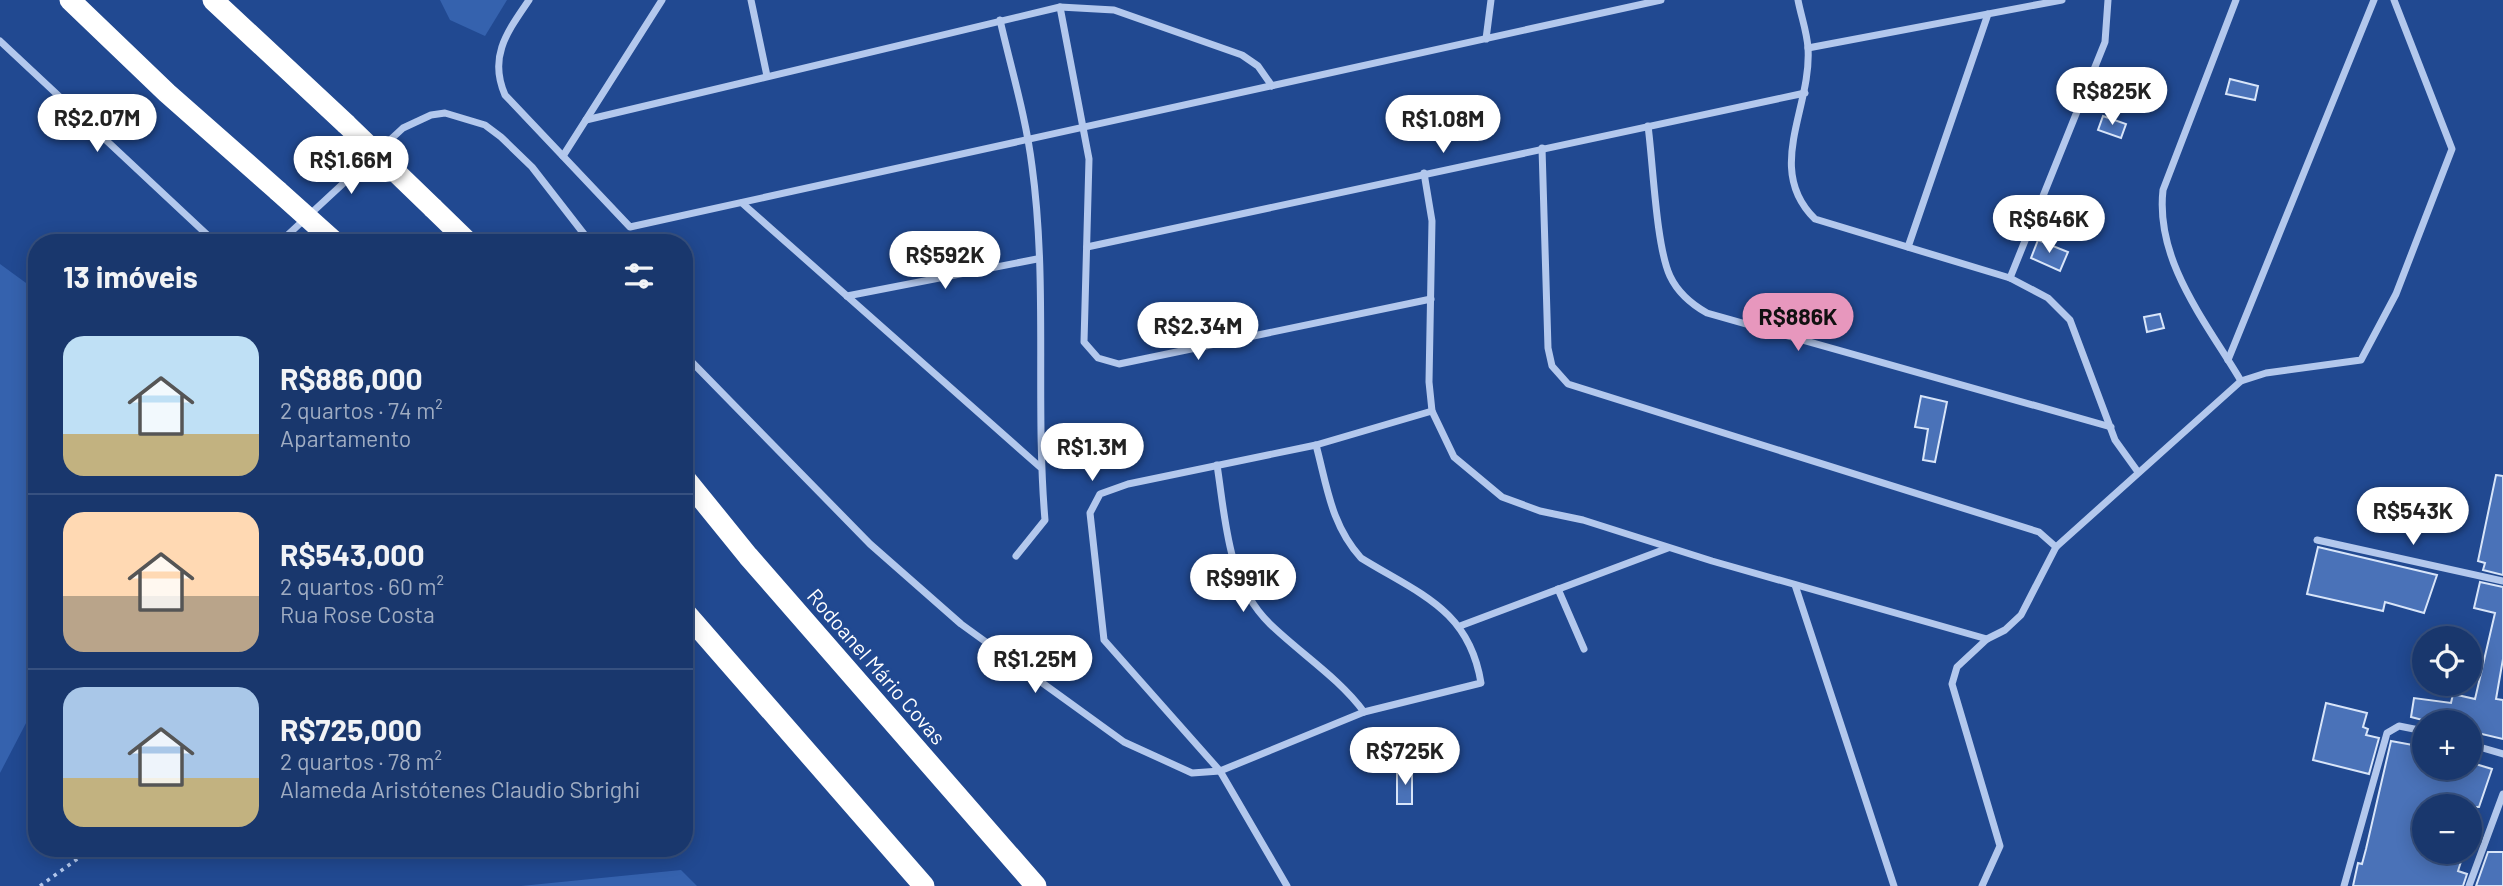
<!DOCTYPE html>
<html lang="pt">
<head>
<meta charset="utf-8">
<style>
	:root { --surface:#19376d; --page:#264275; --text:#f1f3f6; --muted:#9facc2; --line:#375180; --accent:#e797bd }
	body { margin:0; font-family:Barlow,sans-serif; background:var(--page); color:var(--text); height:100vh; display:flex; flex-direction:column; font-size:26px; white-space:nowrap }
	* { box-sizing:border-box; margin:0 }
	p { font-size:23px; color:var(--muted) }
	.icon { flex:none; width:38px; height:38px; fill:none; stroke:currentColor; stroke-width:2; stroke-linecap:round; stroke-linejoin:round }
	.map { position:relative; flex:1; overflow:hidden }
	.sheet { position:absolute; left:28px; top:234px; width:665px; height:623px; display:flex; flex-direction:column; background:var(--surface); border-radius:28px; box-shadow:0 4px 18px #0003,0 0 0 2px var(--line) }
	.sheet>* { flex:none }
	.controls { position:absolute; left:2412px; top:626px; display:grid; gap:14px }
	.controls a { display:grid; place-items:center; width:70px; height:70px; border-radius:50%; background:var(--surface); box-shadow:0 4px 18px #0003,0 0 0 2px var(--line); font-size:35px }
	.price { position:absolute; translate:-50% -60px; padding:0 16px; border-radius:24px; background:#fff; color:#222; font-size:23px; line-height:46px; filter:drop-shadow(0 2px 4px #0008) }
	.price::after { content:''; position:absolute; left:50%; top:42px; width:21px; height:16px; margin-left:-10px; background:inherit; clip-path:polygon(0 0,100% 0,50% 100%) }
	.price.active { background:var(--accent); color:#111 }
	ul { padding:0; list-style:none }
	li { display:flex; align-items:center; gap:21px; height:175px; padding:0 35px }
	li+li { border-top:2px solid var(--line) }
	li span { display:grid; place-items:center; flex:none; width:196px; height:140px; border-radius:21px; color:#555 }
	li>.icon { margin-inline-start:auto }
	span .icon { width:84px; height:84px; fill:#fffc; stroke-width:1 }
	li b { font-size:30px }
	h2 { display:flex; justify-content:space-between; align-items:center; height:84px; padding:0 35px; font-size:30px }
	.map>svg:first-child { display:block }
	.green { fill:#3562ae }
	.building { fill:#4a72b8; stroke:#d8e5f9; stroke-width:2 }
	.lines { fill:none; stroke-linecap:round; stroke-linejoin:round }
	.path { stroke:#b3c8ed; stroke-width:3.5; stroke-dasharray:3.5 5; stroke-linecap:butt }
	.minor { stroke:#b3c8ed; stroke-width:7 }
	.motorway { stroke:#fff; stroke-width:21 }
	.motorway-bridge { stroke:#fff; stroke-width:21 }
	.labels { text-anchor:middle; dominant-baseline:central; stroke-width:6; stroke-linejoin:round; paint-order:stroke }
	.street-label { font-size:21px; fill:#fff; stroke:#214991 }
</style>
</head>
<body>
<div class="map">
<svg width="2503" height="886" viewBox="0 0 2503 886">
	<rect width="100%" height="100%" fill="#214991"/>
	<g class="green">
		<path d="M440,0H507L485,36L450,20Z"/>
		<path d="M0,264L37,291V702L0,773Z"/>
		<path d="M681,870L697,886H521Z"/>
	</g>
	<g class="building">
		<path d="M2230,79L2258,86L2255,100L2226,94Z"/>
		<path d="M2103,116L2126,124L2121,138L2098,130Z"/>
		<path d="M2038,240L2068,252L2060,271L2031,258Z"/>
		<path d="M2160,314L2164,328L2147,332L2144,317Z"/>
		<path d="M1921,396L1947,402L1935,462L1923,460L1928,429L1915,427Z"/>
		<path d="M2496,475L2503,476V575L2483,570L2485,563L2478,561Z"/>
		<path d="M2318,547L2437,575L2424,613L2385,602L2383,611L2307,594Z"/>
		<path d="M2480,582L2503,587V659L2496,699L2503,700V739L2469,731V723H2434L2411,717L2414,698L2451,703L2453,694L2475,699L2495,613L2474,608Z"/>
		<path d="M2326,703L2367,713L2363,727L2368,729L2366,735L2379,738L2369,774L2313,760Z"/>
		<path d="M2391,741L2424,747V768H2469V762L2492,769L2479,807H2424V852H2464L2458,871L2467,874L2463,886H2353L2358,863L2362,864L2366,849Z"/>
		<path d="M1412,769V804H1397V771Z"/>
		<path d="M2488,852H2503V886H2476Z"/>
	</g>
	<g class="lines">
		<path class="path" d="M40,886L91,849"/>
		<g class="minor">
			<path d="M529,0C508,31 488,56 505,95L630,227L1661,0"/>
			<path d="M751,0L767,76"/>
			<path d="M1798,0C1801,16 1807,32 1808,48C1812,108 1764,169 1815,219L2010,278L2048,298L2070,320L2115,440L2138,472"/>
			<path d="M2236,0L2163,190C2155,261 2206,322 2241,381"/>
			<path d="M1060,7L1089,159L1084,342L1098,358L1119,364L1431,299"/>
			<path d="M1000,20C1011,68 1026,117 1032,166C1048,283 1035,403 1045,520L1016,556"/>
			<path d="M1486,39L1491,0"/>
			<path d="M0,41L216,243"/>
			<path d="M1808,48L2062,0"/>
			<path d="M586,120L1060,7L1114,10L1242,55L1258,66L1272,86"/>
			<path d="M1648,126C1653,162 1656,246 1670,276C1678,293 1691,304 1707,313L2111,427"/>
			<path d="M1542,148L1548,348L1552,366L1568,384L2039,532L2056,547"/>
			<path d="M563,156L662,0"/>
			<path d="M1424,173L1432,221L1429,382L1432,411L1454,457L1502,497L1540,511L1583,520L1712,561L1987,639"/>
			<path d="M742,203L1040,467"/>
			<path d="M279,243L403,128L431,115L445,113L485,125L501,137L532,167L591,243"/>
			<path d="M1087,247L1805,93"/>
			<path d="M1908,247L1988,14"/>
			<path d="M2010,278L2105,42L2108,0"/>
			<path d="M847,296L1037,259"/>
			<path d="M684,354L870,544L961,624L1124,742L1192,773L1220,771L1364,712L1481,683C1469,609 1419,594 1361,558C1331,525 1327,486 1316,445"/>
			<path d="M2228,360L2374,0"/>
			<path d="M1217,465C1226,522 1227,582 1270,624C1301,654 1339,678 1364,712"/>
			<path d="M2317,540L2503,581"/>
			<path d="M1795,585L1894,886"/>
			<path d="M1558,589L1584,649"/>
			<path d="M1460,626L1668,548"/>
			<path d="M2469,744L2503,754"/>
			<path d="M1287,886L1220,771L1104,640L1090,513L1100,494L1128,484L1316,445L1432,411"/>
			<path d="M1982,886L2000,846L1952,684L1957,667L1987,639L2005,630L2021,615L2056,547L2241,381L2266,373L2361,360L2396,294L2452,149L2394,0"/>
			<path d="M2344,886L2387,733L2399,726L2424,731"/>
			<path d="M2469,886L2503,794"/>
		</g>
		<g class="motorway">
			<path d="M70,0L167,93L278,191"/>
			<path d="M213,0L346,124"/>
			<path d="M433,208L469,243"/>
			<path d="M684,477L748,556L1036,886"/>
			<path d="M684,611L924,886"/>
		</g>
		<g class="motorway-bridge">
			<path d="M346,124L433,208"/>
			<path d="M278,191L336,243"/>
		</g>
	</g>
	<g class="labels">
		<g class="street-label">
			<text transform="translate(877 666) rotate(49)">Rodoanel Mário Covas</text>
		</g>
	</g>
</svg>
<div class="controls">
<a><svg class="icon" aria-label="locate" viewBox="0 0 24 24"><circle cx="12" cy="12" r="6"/><path d="M12 2v4M12 18v4M2 12h4M18 12h4"/></svg></a>
<a>+</a>
<a>−</a>
</div>
<b class="price" style="left:2112px;top:127px">R$825K</b>
<b class="price" style="left:97px;top:154px">R$2.07M</b>
<b class="price" style="left:1443px;top:155px">R$1.08M</b>
<b class="price" style="left:351px;top:196px">R$1.66M</b>
<b class="price" style="left:2049px;top:255px">R$646K</b>
<b class="price" style="left:945px;top:291px">R$592K</b>
<b class="price active" style="left:1798px;top:353px">R$886K</b>
<b class="price" style="left:1198px;top:362px">R$2.34M</b>
<b class="price" style="left:1092px;top:483px">R$1.3M</b>
<b class="price" style="left:2413px;top:547px">R$543K</b>
<b class="price" style="left:1243px;top:614px">R$991K</b>
<b class="price" style="left:1035px;top:695px">R$1.25M</b>
<b class="price" style="left:1405px;top:787px">R$725K</b>
<section class="sheet">
<h2>13 imóveis<svg class="icon" aria-label="filters" viewBox="0 0 24 24"><path d="M4 7h16M4 17h16"/><circle cx="9" cy="7" r="2"/><circle cx="15" cy="17" r="2"/></svg></h2>
<ul>
<li><span style="background:linear-gradient(#bfe0f5 70%,#c2b280 0)"><svg class="icon" aria-label="home" viewBox="0 0 24 24"><path d="M3 11l9-7 9 7M6 9v11h12V9"/></svg></span><div><b>R$886,000</b><p>2 quartos · 74 m²</p><p>Apartamento</p></div></li>
<li><span style="background:linear-gradient(#ffd9b3 60%,#b9a48a 0)"><svg class="icon" aria-label="home" viewBox="0 0 24 24"><path d="M3 11l9-7 9 7M6 9v11h12V9"/></svg></span><div><b>R$543,000</b><p>2 quartos · 60 m²</p><p>Rua Rose Costa</p></div></li>
<li><span style="background:linear-gradient(#a9c7e8 65%,#c2b280 0)"><svg class="icon" aria-label="home" viewBox="0 0 24 24"><path d="M3 11l9-7 9 7M6 9v11h12V9"/></svg></span><div><b>R$725,000</b><p>2 quartos · 78 m²</p><p>Alameda Aristótenes Claudio Sbrighi</p></div></li>
</ul>
</section>
</div>
</body>
</html>
